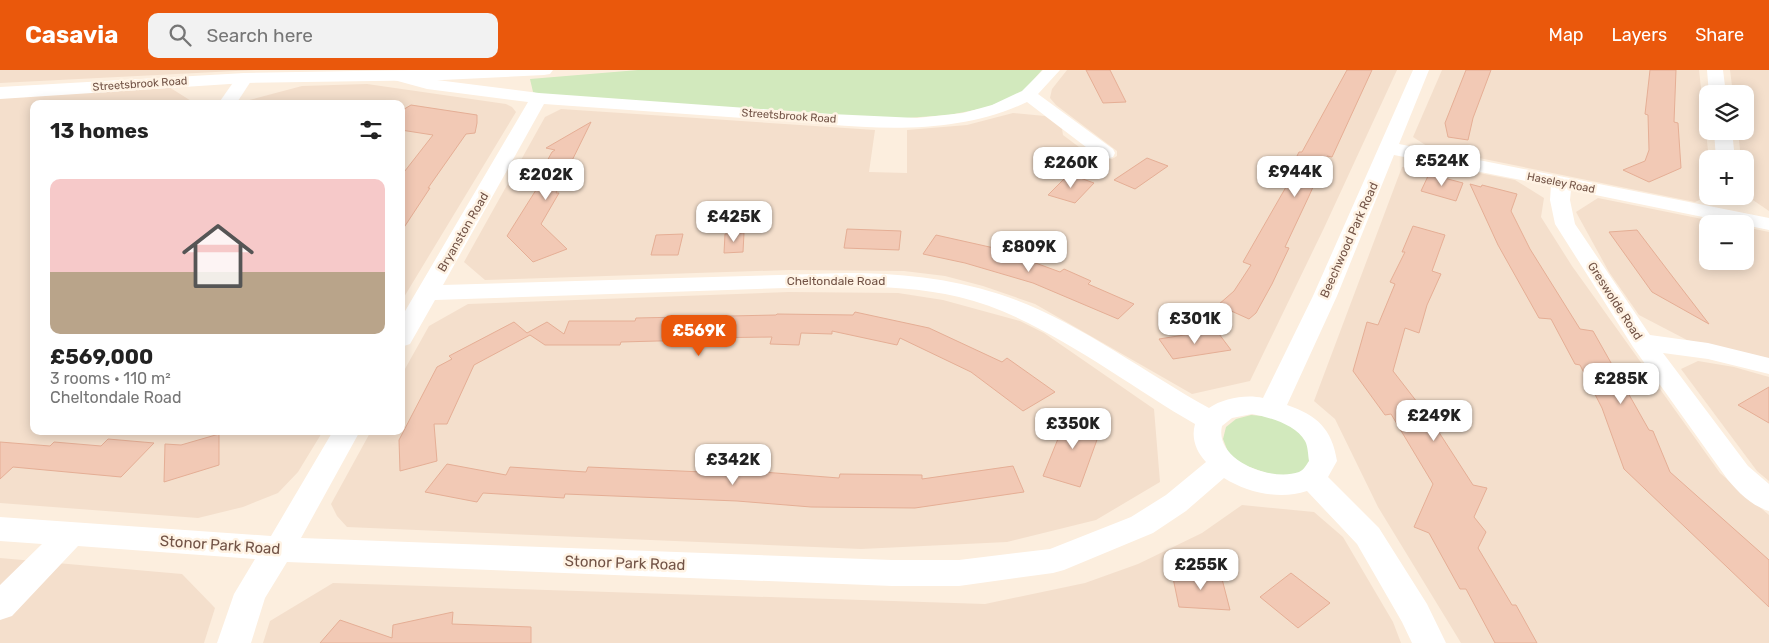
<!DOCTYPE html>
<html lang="en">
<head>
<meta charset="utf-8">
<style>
	:root { --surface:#fff; --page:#f2f2f2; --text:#222; --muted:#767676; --accent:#ea580c }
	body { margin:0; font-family:Rubik,sans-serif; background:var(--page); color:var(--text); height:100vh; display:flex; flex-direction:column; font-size:19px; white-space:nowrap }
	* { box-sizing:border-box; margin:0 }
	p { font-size:16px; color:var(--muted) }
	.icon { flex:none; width:28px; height:28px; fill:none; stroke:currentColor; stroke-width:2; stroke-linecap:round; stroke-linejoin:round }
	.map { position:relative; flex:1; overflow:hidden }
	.side { position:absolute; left:30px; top:30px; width:375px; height:335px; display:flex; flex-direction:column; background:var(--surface); border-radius:10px; box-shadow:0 2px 12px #0003 }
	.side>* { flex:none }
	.fabs { position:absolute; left:1699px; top:15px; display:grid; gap:10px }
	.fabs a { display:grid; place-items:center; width:55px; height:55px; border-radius:10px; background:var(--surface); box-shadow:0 2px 12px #0003; font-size:25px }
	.price { position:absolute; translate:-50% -42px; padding:0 11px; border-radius:10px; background:#fff; color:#222; font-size:16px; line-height:32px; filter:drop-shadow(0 1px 2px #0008) }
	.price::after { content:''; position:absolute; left:50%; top:30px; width:15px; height:11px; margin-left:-8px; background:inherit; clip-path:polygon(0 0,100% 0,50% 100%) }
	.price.current { background:var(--accent); color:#fff }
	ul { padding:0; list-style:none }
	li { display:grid; align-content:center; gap:10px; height:265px; padding:0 20px }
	li span { display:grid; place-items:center; height:155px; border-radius:10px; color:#555 }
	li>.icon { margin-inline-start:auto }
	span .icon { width:90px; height:90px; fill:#fffc; stroke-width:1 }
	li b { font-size:21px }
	h2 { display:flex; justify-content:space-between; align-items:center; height:60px; padding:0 20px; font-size:21px }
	header { display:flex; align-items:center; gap:30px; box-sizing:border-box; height:70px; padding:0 25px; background:var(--accent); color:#fff }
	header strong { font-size:24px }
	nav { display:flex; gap:28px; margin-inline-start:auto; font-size:18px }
	.search { width:350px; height:45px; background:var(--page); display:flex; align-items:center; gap:12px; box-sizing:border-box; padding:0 18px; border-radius:10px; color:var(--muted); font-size:19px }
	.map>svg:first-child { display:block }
	.residential { fill:#f4dfcc }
	.green { fill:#d2e9bd }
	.building { fill:#f2c9b5; stroke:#e5ae95 }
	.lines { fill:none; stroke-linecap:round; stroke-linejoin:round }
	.minor { fill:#fff; fill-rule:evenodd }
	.secondary { fill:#fff; fill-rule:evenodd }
	.labels { text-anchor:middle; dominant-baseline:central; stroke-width:5; stroke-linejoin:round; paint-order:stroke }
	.far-street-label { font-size:11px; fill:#725346; stroke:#fff3e4 }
	.street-label { font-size:12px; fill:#725346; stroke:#fff3e4 }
	.near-street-label { font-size:15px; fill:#725346; stroke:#fff3e4 }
</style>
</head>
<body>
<header>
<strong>Casavia</strong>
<div class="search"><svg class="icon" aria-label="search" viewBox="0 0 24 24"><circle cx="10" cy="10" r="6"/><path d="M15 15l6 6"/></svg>Search here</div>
<nav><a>Map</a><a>Layers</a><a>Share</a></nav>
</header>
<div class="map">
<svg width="1769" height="573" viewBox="0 0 1769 573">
	<rect width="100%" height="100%" fill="#fceede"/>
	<g class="residential">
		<path d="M0,0H255L0,13Z"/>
		<path d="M1067,0H1397L1324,158L1250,311L1192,324L1035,234L983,216L945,206L904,201L789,200L485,210L464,192L545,47L561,39L875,60L869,102L907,103V60L967,55L1013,43L1045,46L1062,59L1063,65L1095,89H1112L1117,86V81L1056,35L1050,28L1052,19Z"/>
		<path d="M1442,0H1699L1709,89L1708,126L1695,132L1430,78L1413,67Z"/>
		<path d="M1730,0H1769V141L1747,126L1745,89H1741L1738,61H1745V24H1733Z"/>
		<path d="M367,14L506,34L512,37L516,42L401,232V34H234L302,16Z"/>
		<path d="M169,17L196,34H34V361H323L298,402L278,423L243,437L198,448L0,433V27Z"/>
		<path d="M1428,93L1515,110L1544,128L1541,147L1572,196L1720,403L1769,445V573H1461L1378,437L1335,349L1314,331L1402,97Z"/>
		<path d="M1598,128L1727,154H1708V191H1745V157L1769,162V290L1687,270L1639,245L1609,202L1576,142Z"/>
		<path d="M789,222L898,223L943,230L1020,251L1044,263L1154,339L1160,412L1096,450L1007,472L861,479L347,457L337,446L331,434L371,361H401V306L429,256L468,234Z"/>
		<path d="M1698,291L1734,297L1769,307V411L1757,401L1681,299Z"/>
		<path d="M1242,435L1314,442L1343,467L1393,552L1401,573H263L270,551L333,513L985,534L1085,513L1138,494L1202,463Z"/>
		<path d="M0,488L182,504L215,538L204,573H0Z"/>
	</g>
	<g class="green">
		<path d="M638,0H1042L1021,24L985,38L949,45L892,49L541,25L533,22L530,9Z"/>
		<path d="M1251,345C1285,347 1288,353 1312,374L1309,398L1296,405L1278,407L1241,394L1228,382L1223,369L1226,357L1236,349Z"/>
	</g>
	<g class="building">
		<path d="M1086,0H1110L1126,32L1103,33Z"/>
		<path d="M1347,0H1372L1332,87L1327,86L1309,126L1285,177L1289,178L1272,214L1256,243L1249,249L1218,235L1234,221L1251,195L1243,192L1286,117L1282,116L1299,82H1302Z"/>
		<path d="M1466,0H1491L1473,48L1468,70L1448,67L1445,53Z"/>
		<path d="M1650,0H1676L1674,52L1678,53L1681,98L1649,112L1623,100L1645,91L1649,80L1648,45L1645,44Z"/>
		<path d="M411,35L477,45V53L475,63L466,64L428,118H430L401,162V106L433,65L401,60V41Z"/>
		<path d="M591,52L556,123H559L541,154L567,179L533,192L507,166L536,120H531L552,82L555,80L546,78Z"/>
		<path d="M1147,88L1168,96L1135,119L1114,110Z"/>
		<path d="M1069,104L1094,113L1075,133L1048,125Z"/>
		<path d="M1429,104L1463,113L1456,131L1421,121Z"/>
		<path d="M1470,114L1481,117L1482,115L1517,124L1511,141L1530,179L1580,259L1593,261L1649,360L1653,361L1670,402L1769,490V537L1624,399L1602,338L1580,295L1575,294L1551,249L1539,248L1498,175Z"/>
		<path d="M1413,156L1445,165L1432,201L1441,204L1427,235L1419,263L1405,258L1393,301L1431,350L1473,415L1487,418L1474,447L1486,462L1478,478L1512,535H1516L1537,573H1495L1466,519H1460L1429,463L1414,457L1433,414L1391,344L1385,345L1353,301L1367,252L1378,255L1395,214L1390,212L1405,182H1402Z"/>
		<path d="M847,159L901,161L899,180L844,178Z"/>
		<path d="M1637,160L1669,202L1709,254L1652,222L1609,162Z"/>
		<path d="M744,163L743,182L724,183L725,164Z"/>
		<path d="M683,164L678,185H651L656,165Z"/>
		<path d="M936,165L1012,182L1011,184L1060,202L1064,199L1091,211L1088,214L1134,234L1118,249L1033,213L965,193L923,184Z"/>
		<path d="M855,242L929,258L1002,292L1007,288L1055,322L1023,341L971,302L900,268L897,275L832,261V264L801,263L799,275L770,274L772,267L695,268L694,270L621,272L620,275H545L530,265L474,295L447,354H434L437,391L400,401L399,370L437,297L452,289L449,286L514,252L527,263L547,252L564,264L569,251H635L636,248L776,245L777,244L853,245Z"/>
		<path d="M1216,260L1231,280L1173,289L1159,269Z"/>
		<path d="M1769,317V353L1738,335Z"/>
		<path d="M1068,344L1103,353L1080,417L1043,406Z"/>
		<path d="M219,364V395L164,412L165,374L181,375Z"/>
		<path d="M108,369L154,373L121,407L13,397L0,409V372L50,376L54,372L101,376Z"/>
		<path d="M447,394L506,405L510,397L586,402L588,397L749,404L750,401L839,408L840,404L922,405V409L1013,396L1024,422L915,438L811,437L737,431L565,424L564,428L483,423L477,432L425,422Z"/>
		<path d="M1172,503L1221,505L1230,540L1179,537Z"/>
		<path d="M1291,503L1330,533L1298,558L1260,527Z"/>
		<path d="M453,542L452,554L531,557V573H320L340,550L392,568L393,555Z"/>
	</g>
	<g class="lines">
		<g class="minor">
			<path d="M1043,0H1060L1038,24L1113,79L1115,83L1113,87L1106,89L1099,87L1027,32C943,72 847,55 757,49C686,44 615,39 544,34L443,215L846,203C898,203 949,208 999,224C1072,247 1142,301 1209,338C1223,328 1247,324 1263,328L1313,226L1413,0H1429L1399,74L1769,148V160L1745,155V154H1737L1571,120L1570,130L1575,154L1650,265L1708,273L1769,288V304L1708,289L1663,283L1748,396L1769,414V441C1752,436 1739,423 1728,410L1633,277L1555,154L1550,130L1551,116L1394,85L1337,226L1287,335C1317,345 1332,359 1337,391L1328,407L1379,458L1427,534L1446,573H1412L1402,552L1357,474L1307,421C1280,430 1248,423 1224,408L1186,441L1153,463L1064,500L1053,503L959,516H892L287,492L265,528L251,573H217L234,524L255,489L78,476L12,546L0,550V515L42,474L0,471V447L271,466L333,361H360L301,468L892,490H959L1050,479L1131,447L1166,425L1206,392C1196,381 1191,368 1195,354C1122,312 1040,246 959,227C922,218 884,217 846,216L435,230L410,274L401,277V248L528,32L427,19L394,10L392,6L394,2L400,1L429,9L539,23L831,44L917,48L963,43L992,35L1022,21ZM1252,344C1269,347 1296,355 1305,371C1308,376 1308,385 1309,391C1306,395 1304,400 1299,402C1271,412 1214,390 1222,356L1232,348Z"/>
			<path d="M1707,0H1723L1726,24H1709Z"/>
			<path d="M245,3L251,4L253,8L236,34H218L239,4Z"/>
			<path d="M1714,61H1732L1735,89H1716Z"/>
		</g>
		<path class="secondary" d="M413,0H553L550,4L544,5L442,10L245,13L0,29V17L245,3Z"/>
	</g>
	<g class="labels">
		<g class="far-street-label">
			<text transform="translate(140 14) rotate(-4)">Streetsbrook Road</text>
			<text transform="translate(789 46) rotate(4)">Streetsbrook Road</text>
			<text transform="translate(1561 113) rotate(11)">Haseley Road</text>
		</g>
		<g class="street-label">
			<text transform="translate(463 162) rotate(-60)">Bryanston Road</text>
			<text transform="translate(1349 170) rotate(-66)">Beechwood Park Road</text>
			<text x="836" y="211">Cheltondale Road</text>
			<text transform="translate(1615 231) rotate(57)">Greswolde Road</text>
		</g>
		<g class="near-street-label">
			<text transform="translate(220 475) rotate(4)">Stonor Park Road</text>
			<text transform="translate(625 493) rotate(2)">Stonor Park Road</text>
		</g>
	</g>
</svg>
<div class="fabs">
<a><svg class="icon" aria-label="layers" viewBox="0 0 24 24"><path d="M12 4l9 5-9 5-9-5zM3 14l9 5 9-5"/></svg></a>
<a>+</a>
<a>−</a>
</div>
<b class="price" style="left:1442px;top:117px">£524K</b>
<b class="price" style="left:1071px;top:119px">£260K</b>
<b class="price" style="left:1295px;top:128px">£944K</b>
<b class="price" style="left:546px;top:131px">£202K</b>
<b class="price" style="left:734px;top:173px">£425K</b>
<b class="price" style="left:1029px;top:203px">£809K</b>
<b class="price" style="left:1195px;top:275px">£301K</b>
<b class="price current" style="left:699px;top:287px">£569K</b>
<b class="price" style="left:1621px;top:335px">£285K</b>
<b class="price" style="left:1434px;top:372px">£249K</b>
<b class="price" style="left:1073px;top:380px">£350K</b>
<b class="price" style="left:733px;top:416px">£342K</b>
<b class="price" style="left:1201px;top:521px">£255K</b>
<section class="side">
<h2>13 homes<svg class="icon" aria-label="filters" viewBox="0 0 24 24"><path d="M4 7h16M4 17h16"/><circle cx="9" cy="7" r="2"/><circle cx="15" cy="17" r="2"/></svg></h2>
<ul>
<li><span style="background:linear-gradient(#f6c9c9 60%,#b9a48a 0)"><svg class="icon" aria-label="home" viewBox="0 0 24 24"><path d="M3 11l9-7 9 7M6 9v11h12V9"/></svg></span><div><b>£569,000</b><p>3 rooms · 110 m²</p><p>Cheltondale Road</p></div></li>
</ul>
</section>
</div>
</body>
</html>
